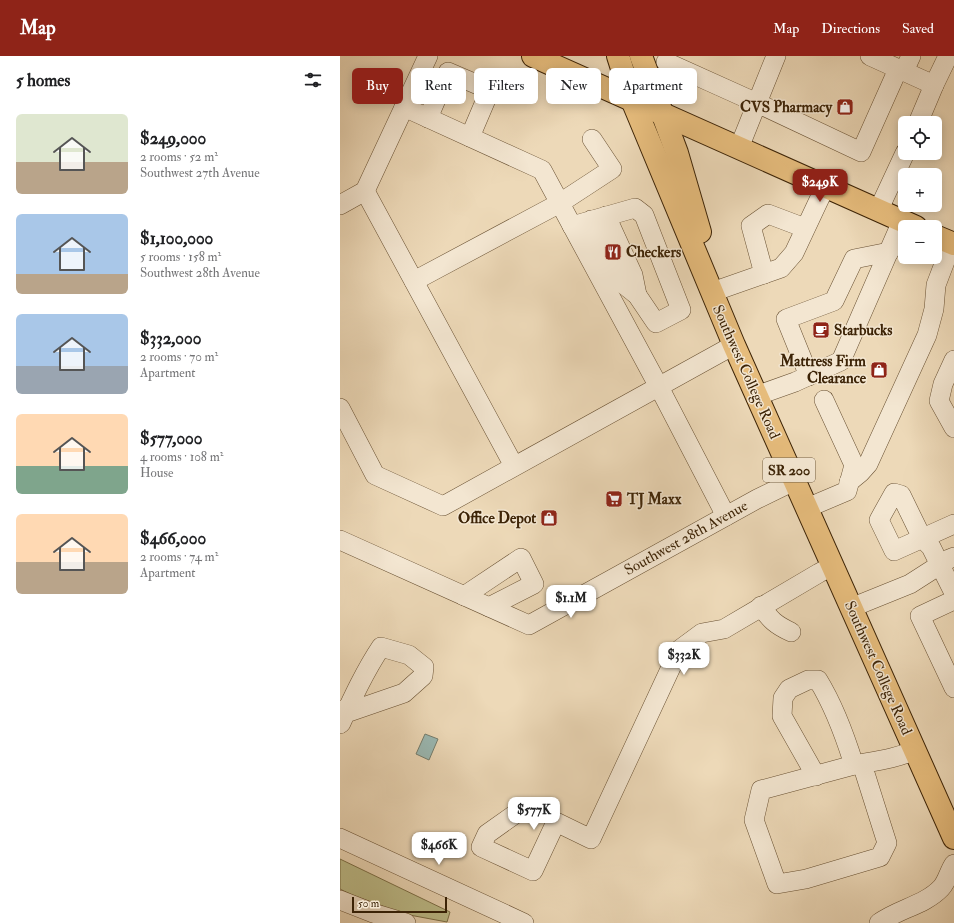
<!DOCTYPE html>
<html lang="en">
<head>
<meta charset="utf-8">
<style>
	:root { --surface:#fff; --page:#f2f2f2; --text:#202124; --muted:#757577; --accent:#8f2418 }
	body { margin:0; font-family:"IM FELL Double Pica",serif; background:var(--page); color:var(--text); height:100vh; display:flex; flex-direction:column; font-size:15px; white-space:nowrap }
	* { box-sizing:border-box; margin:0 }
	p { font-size:13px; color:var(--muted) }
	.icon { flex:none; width:22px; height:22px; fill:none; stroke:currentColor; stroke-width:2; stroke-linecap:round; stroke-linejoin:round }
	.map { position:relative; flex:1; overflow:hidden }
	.panel { display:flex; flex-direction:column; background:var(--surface); width:340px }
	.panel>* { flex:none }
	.hud { position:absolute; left:12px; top:12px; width:380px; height:36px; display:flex; gap:8px }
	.tools { position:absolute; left:558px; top:60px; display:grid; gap:8px }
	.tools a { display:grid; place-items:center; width:44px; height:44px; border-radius:6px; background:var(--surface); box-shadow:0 2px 10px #0003; font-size:20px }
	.scale { position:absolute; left:12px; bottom:10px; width:95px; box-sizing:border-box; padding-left:4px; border:2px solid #3c2306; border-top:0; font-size:11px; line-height:14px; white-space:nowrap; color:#3c2306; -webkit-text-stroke:3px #f3e6d1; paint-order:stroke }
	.price { position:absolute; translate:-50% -34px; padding:0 9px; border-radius:8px; background:#fff; color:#222; font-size:13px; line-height:26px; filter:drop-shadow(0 1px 2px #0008) }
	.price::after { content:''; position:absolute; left:50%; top:24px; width:12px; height:9px; margin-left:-6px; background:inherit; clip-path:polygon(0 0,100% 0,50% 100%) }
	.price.on { background:var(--accent); color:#fff }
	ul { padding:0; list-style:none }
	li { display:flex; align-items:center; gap:12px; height:100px; padding:0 16px }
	li span { display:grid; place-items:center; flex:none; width:112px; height:80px; border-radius:6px; color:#555 }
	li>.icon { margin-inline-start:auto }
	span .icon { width:48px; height:48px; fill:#fffc; stroke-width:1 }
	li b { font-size:17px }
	h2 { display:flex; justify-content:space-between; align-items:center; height:48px; padding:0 16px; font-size:17px }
	.chip { padding:0 14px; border-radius:6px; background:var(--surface); box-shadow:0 2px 10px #0003; font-size:14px; line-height:36px }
	.chip.on { background:var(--accent); color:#fff }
	header { display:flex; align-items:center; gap:24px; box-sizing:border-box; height:56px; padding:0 20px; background:var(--accent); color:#fff }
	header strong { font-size:19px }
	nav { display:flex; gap:22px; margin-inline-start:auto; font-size:14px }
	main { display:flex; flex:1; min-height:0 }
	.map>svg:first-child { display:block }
	.green { fill:#bebe8b; stroke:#7d7048 }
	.water { fill:#9ab9b4; stroke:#747d6e }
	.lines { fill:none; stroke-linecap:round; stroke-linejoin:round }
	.minor-casing { stroke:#685032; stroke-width:20 }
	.major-casing { stroke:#3c2306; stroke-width:24 }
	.minor { stroke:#f3e6d1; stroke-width:19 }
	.major { stroke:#e6bc7c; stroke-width:22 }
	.labels { text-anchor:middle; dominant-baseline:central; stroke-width:3; stroke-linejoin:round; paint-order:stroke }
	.shield { fill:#f3e6d1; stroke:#735e43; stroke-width:1 }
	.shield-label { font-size:14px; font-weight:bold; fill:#3c2306 }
	.poi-label { font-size:15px; font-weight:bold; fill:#3c2306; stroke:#f3e6d1; text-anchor:end }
	.street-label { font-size:15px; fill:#3c2306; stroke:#f3e6d1 }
</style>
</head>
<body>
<header>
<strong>Map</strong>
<nav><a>Map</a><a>Directions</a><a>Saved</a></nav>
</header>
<main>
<section class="panel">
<h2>5 homes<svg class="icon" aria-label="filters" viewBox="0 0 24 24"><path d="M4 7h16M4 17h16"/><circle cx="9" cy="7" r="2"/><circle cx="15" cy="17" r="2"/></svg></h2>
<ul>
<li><span style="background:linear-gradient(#dfe7d0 60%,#b9a48a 0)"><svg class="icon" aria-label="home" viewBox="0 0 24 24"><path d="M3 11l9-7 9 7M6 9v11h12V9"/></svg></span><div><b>$249,000</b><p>2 rooms · 52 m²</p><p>Southwest 27th Avenue</p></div></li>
<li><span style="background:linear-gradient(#a9c7e8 75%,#b9a48a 0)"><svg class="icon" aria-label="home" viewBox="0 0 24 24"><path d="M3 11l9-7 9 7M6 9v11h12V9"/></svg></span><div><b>$1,100,000</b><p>5 rooms · 158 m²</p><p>Southwest 28th Avenue</p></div></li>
<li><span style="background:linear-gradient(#a9c7e8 65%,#9aa5b1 0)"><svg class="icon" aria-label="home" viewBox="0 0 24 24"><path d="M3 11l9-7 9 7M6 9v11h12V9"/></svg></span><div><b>$332,000</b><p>2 rooms · 70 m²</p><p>Apartment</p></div></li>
<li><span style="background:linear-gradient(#ffd9b3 65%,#7fa58c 0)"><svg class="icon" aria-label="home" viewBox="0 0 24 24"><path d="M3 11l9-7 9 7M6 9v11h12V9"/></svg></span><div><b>$577,000</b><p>4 rooms · 108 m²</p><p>House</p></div></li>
<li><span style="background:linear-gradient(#ffd9b3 60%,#b9a48a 0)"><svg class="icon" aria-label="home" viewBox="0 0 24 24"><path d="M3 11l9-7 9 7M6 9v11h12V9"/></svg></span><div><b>$466,000</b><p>2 rooms · 74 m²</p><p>Apartment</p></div></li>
</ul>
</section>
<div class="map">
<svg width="614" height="867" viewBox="0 0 614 867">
	<rect width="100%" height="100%" fill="#edd9b8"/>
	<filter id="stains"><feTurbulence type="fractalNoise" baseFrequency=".005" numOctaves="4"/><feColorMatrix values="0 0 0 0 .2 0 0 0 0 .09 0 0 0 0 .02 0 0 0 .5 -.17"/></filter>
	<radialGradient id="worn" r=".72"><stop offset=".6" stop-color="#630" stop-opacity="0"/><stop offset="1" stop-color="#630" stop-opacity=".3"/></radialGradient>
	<path class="green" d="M0,803L110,856L107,866L64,858L12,839L0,833Z"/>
	<path class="water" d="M85,678L98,683L89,704L76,698Z"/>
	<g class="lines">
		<g class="minor-casing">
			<g id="minor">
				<path d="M530,0L594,29L608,0"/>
				<path d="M326,6L417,47L436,0"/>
				<path d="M564,15L571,0"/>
				<path d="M64,51L202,114L319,331L386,460"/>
				<path d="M88,62L108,16L150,34L130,81"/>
				<path d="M578,67L594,29"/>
				<path d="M399,92L417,47L521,96L558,13"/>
				<path d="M25,135L174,410"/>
				<path d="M0,149L25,135L88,0"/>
				<path d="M538,155L565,97"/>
				<path d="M266,160L293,219L297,239"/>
				<path d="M232,170L295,152L304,159L341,254L316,267L297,239L282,227L272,216L265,202L251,164"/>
				<path d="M424,218L411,170L428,158L465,172"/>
				<path d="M74,225L220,147L272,113L252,83"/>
				<path d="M378,234L441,212L454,197L485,131"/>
				<path d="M614,304L603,328L599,345L614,372"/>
				<path d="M469,320L446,263L494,245L514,203L549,196"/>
				<path d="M424,337L455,326L501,305L562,165"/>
				<path d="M0,352L35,419L103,450L394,289"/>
				<path d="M509,426L520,417L528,408L587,279L594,253L596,229L612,187"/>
				<path d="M474,449L507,435L514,409L484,344"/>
				<path d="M614,468L554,495L539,464L554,437L561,439L582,482L591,491L614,537"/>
				<path d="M0,484L189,569L417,443L454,425"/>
				<path d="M124,540L181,502L194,528L149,551"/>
				<path d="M614,544L580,560L614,632"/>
				<path d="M518,549L570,528L609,503L614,501"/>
				<path d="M421,550C430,564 436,569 451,576"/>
				<path d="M0,654L6,657L64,637L83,620L84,611L69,599L41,591C25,615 13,641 1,667L0,668"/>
				<path d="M522,708L547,787L540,801L466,823L437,828L414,764L421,734L514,709C535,705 555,703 575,694"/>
				<path d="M476,720L442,660L443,642L449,633L468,624H478C494,650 505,680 514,709"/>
				<path d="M185,751L147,778L141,791L193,815L216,766L251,783L339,594L362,577L384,573L479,517L492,510"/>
				<path d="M0,782L184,867"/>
				<path d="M0,844L33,857L66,867"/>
				<path d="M539,867C558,853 585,849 601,832C607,826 609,815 614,808"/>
			</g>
		</g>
		<g class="major-casing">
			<g id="major">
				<path d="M193,0L576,171"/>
				<path d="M278,0L292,44L394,289L614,782"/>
				<path d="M301,0L337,97L360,176"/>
				<path d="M595,180L614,188"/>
			</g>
		</g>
		<use href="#minor" class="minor"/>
		<use href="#major" class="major"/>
	</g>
	<defs>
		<g id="shop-square" transform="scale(0.9)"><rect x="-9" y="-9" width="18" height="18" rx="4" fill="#8f2418" stroke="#f3e6d1"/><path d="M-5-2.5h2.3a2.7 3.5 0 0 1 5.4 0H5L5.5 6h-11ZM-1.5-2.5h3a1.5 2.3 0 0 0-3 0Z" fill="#fff"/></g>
		<g id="restaurant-square" transform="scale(0.9)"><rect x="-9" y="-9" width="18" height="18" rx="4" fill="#8f2418" stroke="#f3e6d1"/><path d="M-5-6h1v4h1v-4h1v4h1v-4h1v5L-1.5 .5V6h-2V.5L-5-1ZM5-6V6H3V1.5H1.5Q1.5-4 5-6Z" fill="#fff"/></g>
		<g id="cafe-square" transform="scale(0.9)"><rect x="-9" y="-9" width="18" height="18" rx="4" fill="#8f2418" stroke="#f3e6d1"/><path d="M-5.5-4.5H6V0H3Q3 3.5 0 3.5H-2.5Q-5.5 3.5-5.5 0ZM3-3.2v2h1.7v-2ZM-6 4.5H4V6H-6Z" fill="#fff"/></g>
		<g id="supermarket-square" transform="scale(0.9)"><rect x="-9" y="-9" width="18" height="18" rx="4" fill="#8f2418" stroke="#f3e6d1"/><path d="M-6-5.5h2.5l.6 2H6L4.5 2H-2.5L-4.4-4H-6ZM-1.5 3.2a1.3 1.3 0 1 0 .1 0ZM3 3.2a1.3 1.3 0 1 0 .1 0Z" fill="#fff"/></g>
	</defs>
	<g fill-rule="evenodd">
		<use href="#shop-square" x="505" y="51"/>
		<use href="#restaurant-square" x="273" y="196"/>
		<use href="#cafe-square" x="481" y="274"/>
		<use href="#shop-square" x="539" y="314"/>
		<use href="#supermarket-square" x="274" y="443"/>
		<use href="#shop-square" x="209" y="462"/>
	</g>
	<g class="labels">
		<rect class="shield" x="423" y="402" width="52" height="24" rx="3"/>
		<g class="shield-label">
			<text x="449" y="414">SR 200</text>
		</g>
		<g class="poi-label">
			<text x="492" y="51">CVS Pharmacy</text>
			<text x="286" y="196" text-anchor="start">Checkers</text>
			<text x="494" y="274" text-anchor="start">Starbucks</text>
			<text x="526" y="305">Mattress Firm<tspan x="526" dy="17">Clearance</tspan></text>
			<text x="287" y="443" text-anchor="start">TJ Maxx</text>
			<text x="196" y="462">Office Depot</text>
		</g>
		<g class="street-label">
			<text transform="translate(406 316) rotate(66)">Southwest College Road</text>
			<text transform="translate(346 482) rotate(-29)">Southwest 28th Avenue</text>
			<text transform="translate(538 612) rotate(66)">Southwest College Road</text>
		</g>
	</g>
	<rect width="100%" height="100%" filter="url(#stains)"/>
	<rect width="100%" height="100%" fill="url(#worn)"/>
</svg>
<div class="tools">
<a><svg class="icon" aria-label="locate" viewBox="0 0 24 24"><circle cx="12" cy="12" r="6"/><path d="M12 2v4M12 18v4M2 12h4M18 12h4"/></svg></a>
<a>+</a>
<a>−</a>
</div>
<div class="scale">50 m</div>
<b class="price on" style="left:480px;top:147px">$249K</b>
<b class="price" style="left:231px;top:563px">$1.1M</b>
<b class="price" style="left:344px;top:620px">$332K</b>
<b class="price" style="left:194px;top:775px">$577K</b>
<b class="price" style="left:99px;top:810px">$466K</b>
<div class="hud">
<a class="chip on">Buy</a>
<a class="chip">Rent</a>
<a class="chip">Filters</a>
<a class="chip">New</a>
<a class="chip">Apartment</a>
</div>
</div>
</main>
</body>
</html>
